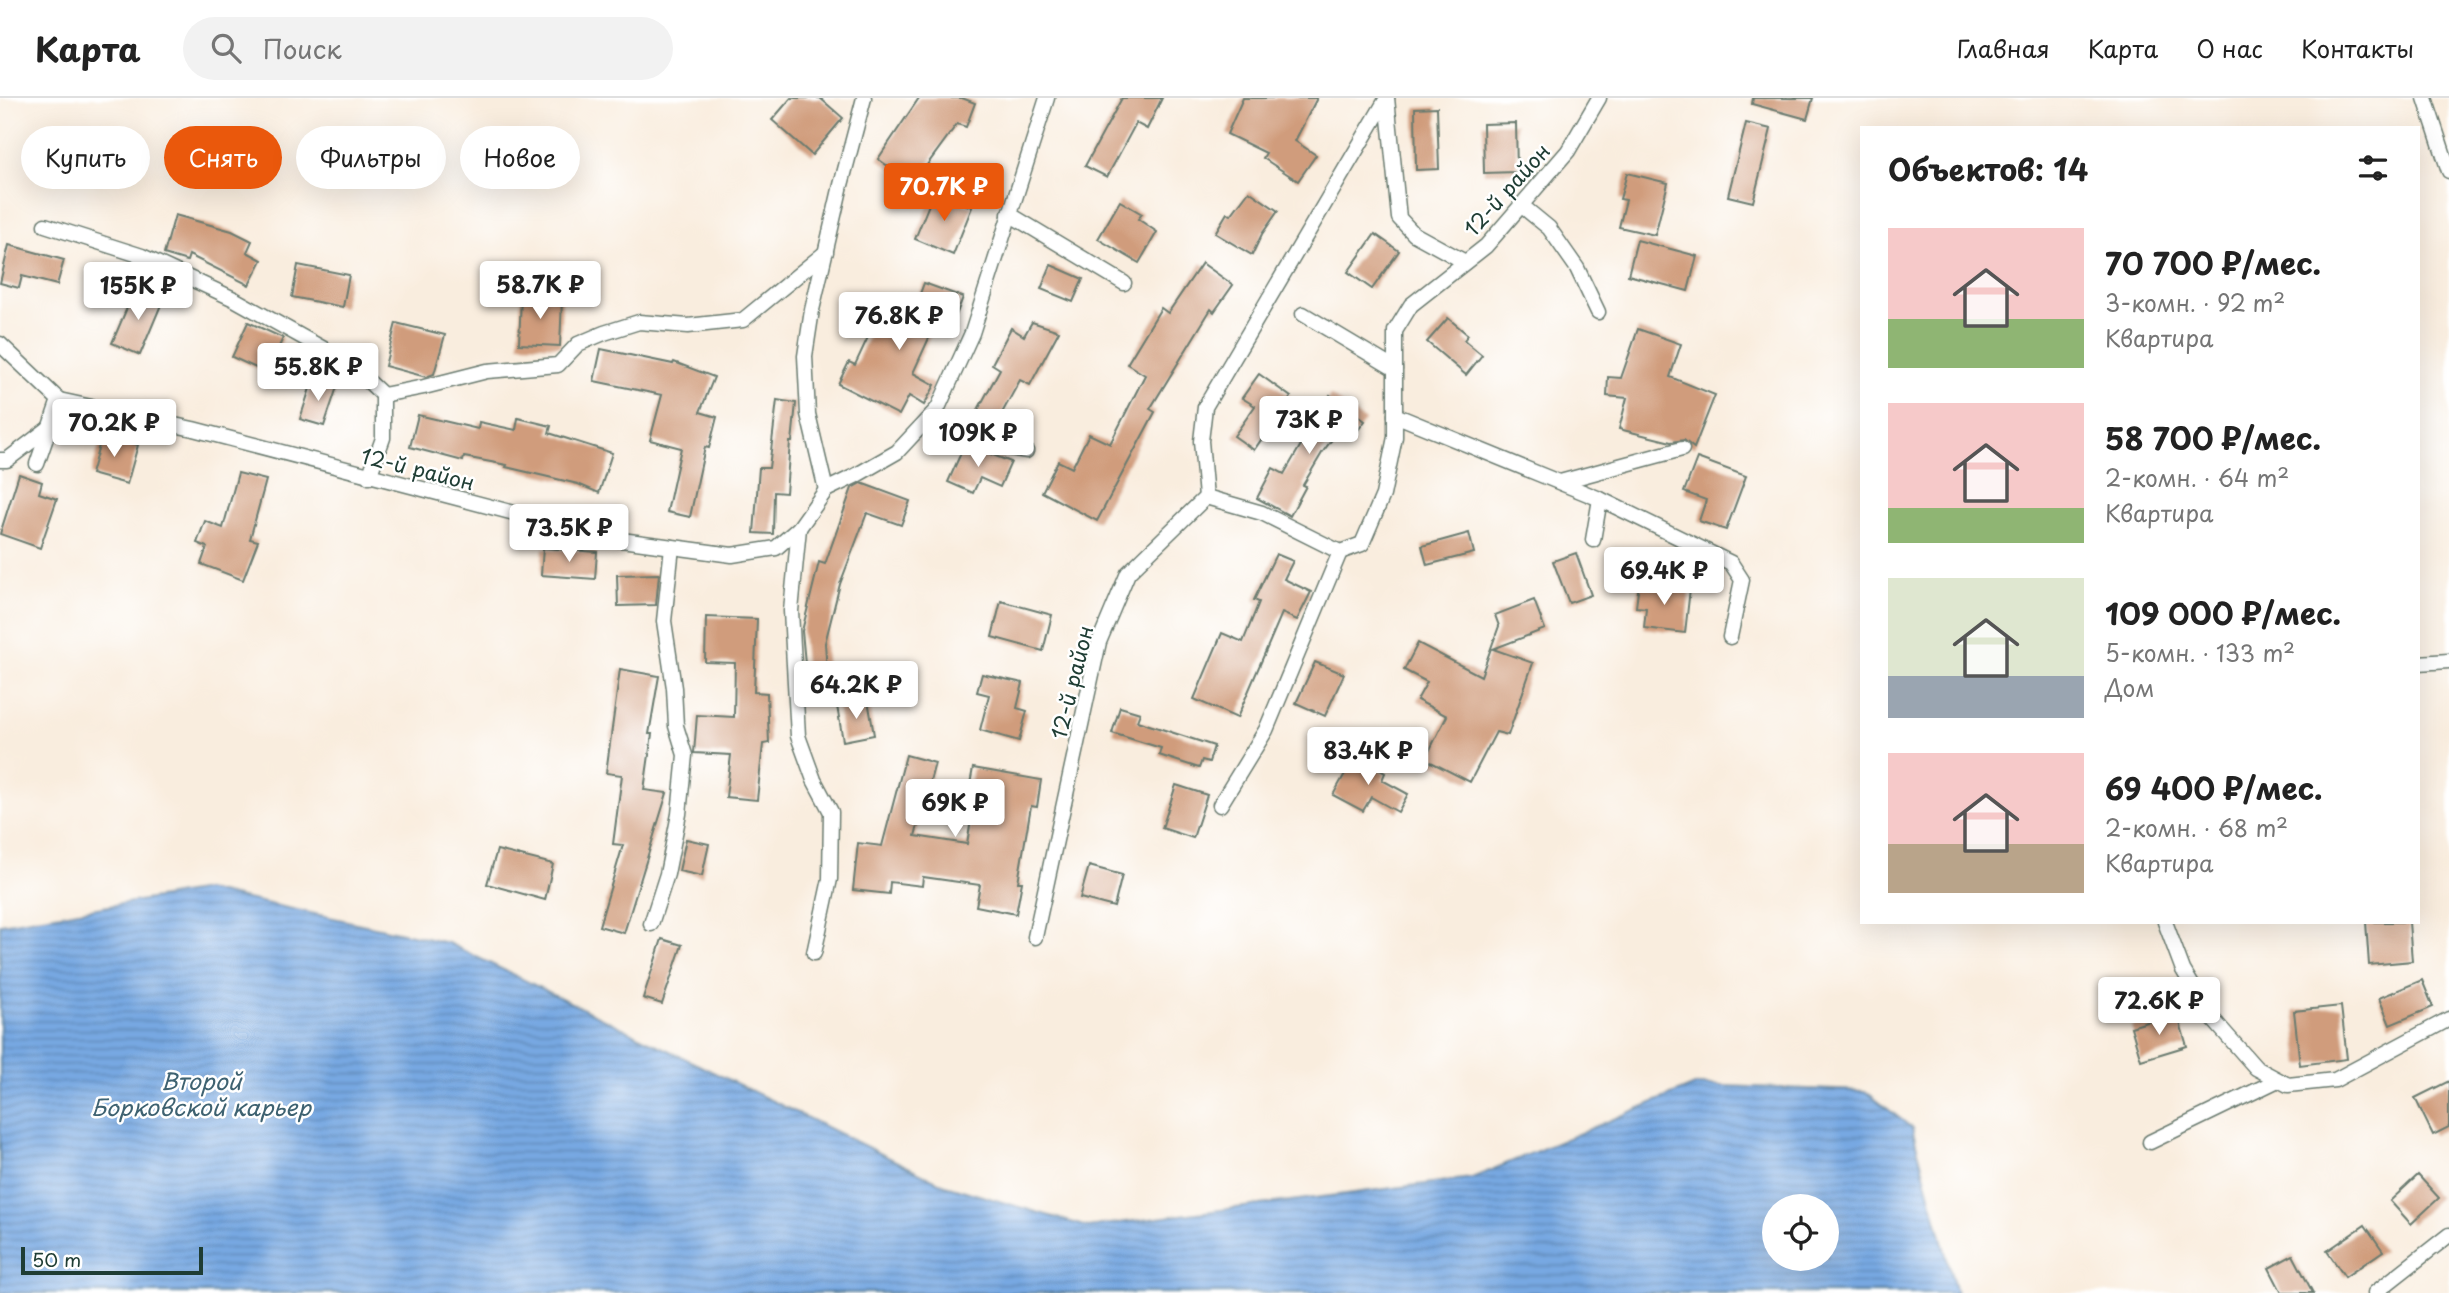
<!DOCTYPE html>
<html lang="ru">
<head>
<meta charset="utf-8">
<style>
	:root { --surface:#fff; --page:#f2f2f2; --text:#222; --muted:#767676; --line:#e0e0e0; --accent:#ea580c }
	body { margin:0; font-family:"Playpen Sans",sans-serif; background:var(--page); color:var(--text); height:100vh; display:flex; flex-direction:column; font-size:26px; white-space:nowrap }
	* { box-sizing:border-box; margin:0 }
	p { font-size:23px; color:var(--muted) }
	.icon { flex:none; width:38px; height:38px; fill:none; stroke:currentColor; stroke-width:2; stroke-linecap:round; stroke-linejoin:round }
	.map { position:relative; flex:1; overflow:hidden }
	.drawer { position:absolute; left:1860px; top:28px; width:560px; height:798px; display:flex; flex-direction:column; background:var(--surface); border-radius:0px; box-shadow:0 7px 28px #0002 }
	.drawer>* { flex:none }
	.banner { position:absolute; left:21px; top:28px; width:665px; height:63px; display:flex; gap:14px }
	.tools { position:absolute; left:1762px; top:1096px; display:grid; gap:14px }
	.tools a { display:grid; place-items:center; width:77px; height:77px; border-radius:50%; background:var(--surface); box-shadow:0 7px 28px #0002; font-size:35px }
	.scale { position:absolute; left:21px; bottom:18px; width:182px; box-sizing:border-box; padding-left:7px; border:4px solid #1f3d34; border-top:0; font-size:19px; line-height:24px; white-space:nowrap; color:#1f3d34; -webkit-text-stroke:5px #fff; paint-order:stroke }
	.price { position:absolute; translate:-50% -60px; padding:0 16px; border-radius:7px; background:#fff; color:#222; font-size:23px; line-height:46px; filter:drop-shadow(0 2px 4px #0008) }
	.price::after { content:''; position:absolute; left:50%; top:42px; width:21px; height:16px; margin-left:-10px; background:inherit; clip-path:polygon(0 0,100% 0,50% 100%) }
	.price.selected { background:var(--accent); color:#fff }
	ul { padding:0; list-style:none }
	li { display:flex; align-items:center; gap:21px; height:175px; padding:0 28px }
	li span { display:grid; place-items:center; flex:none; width:196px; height:140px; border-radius:0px; color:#555 }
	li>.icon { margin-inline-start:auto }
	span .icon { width:84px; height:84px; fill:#fffc; stroke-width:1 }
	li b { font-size:30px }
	h2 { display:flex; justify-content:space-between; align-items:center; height:84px; padding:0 28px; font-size:30px }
	.chip { padding:0 24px; border-radius:32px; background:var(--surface); box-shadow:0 7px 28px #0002; font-size:24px; line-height:63px }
	.chip.selected { background:var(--accent); color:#fff }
	header { display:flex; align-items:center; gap:42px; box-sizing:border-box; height:98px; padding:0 35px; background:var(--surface); border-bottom:2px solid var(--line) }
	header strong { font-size:33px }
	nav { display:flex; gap:38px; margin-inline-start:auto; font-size:24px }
	.search { width:490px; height:63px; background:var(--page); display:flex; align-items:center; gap:18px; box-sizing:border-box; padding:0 24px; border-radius:38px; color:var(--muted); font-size:26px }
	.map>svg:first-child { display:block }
	.water { fill:url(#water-rules); stroke:#4b728b; stroke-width:2; fill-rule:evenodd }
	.building { fill:#d09c7c }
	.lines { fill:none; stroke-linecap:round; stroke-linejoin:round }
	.lane-casing { stroke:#6b7b70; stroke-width:17 }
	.lane { stroke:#fff; stroke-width:14 }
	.labels { text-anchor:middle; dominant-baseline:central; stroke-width:5; stroke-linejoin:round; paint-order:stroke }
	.street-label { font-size:21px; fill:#1f3d34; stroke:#fff }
	.water-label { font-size:23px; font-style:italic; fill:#3e6271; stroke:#fff }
</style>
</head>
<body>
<header>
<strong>Карта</strong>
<div class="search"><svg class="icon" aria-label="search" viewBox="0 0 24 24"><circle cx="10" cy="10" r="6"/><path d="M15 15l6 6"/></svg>Поиск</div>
<nav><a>Главная</a><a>Карта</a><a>О нас</a><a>Контакты</a></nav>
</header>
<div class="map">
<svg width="2449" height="1195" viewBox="0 0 2449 1195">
	<defs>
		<pattern id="water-rules" width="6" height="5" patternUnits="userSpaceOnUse" patternTransform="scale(1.75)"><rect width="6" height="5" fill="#77a8e2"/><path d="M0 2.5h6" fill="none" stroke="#618ab8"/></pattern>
	</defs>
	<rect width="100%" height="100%" fill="#fff"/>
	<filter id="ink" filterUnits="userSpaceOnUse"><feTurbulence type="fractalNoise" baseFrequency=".0143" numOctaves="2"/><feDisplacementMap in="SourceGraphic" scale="14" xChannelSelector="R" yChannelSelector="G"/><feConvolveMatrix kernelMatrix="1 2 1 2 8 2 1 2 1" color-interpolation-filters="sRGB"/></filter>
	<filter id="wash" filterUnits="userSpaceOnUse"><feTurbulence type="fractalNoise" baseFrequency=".00686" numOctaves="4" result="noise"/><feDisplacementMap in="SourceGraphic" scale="28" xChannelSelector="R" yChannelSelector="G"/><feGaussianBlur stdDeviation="1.57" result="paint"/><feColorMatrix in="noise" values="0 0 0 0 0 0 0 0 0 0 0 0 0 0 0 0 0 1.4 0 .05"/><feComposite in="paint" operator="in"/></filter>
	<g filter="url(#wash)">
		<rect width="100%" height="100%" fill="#f9edde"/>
		<path class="water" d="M205,792L448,845L945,1087L1087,1129L1472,1080L1695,987L1865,993L1912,1030L1956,1195H0V826ZM1774,1108H1827V1160H1774Z"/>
		<g id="blocks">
			<g class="building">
				<path d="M791,0H820L843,20L812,57L772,22Z"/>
				<path d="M919,0H962L975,5L966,29L957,26L913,86L878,61Z"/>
				<path d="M1122,0H1162L1147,31L1136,25L1107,79L1085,68Z"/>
				<path d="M1243,0H1317L1295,43L1316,57L1298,83L1263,60L1266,55L1227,36Z"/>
				<path d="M1753,0H1813L1807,21L1752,6Z"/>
				<path d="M1437,9L1439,71L1416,72L1415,10Z"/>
				<path d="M1516,25L1517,74L1484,75L1483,26Z"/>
				<path d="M1746,25L1771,31L1753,104L1728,98Z"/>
				<path d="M1627,75L1668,85L1655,137L1619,129L1626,102L1620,101Z"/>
				<path d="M1249,93L1278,113L1262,136L1252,157L1215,135L1227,115L1231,117Z"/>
				<path d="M934,94L972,109L953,157L915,141Z"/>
				<path d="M1120,103L1142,116L1138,121L1157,134L1139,165L1098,141Z"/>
				<path d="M175,117L232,133L252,143L247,154L262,162L249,187L189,157L187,163L164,156Z"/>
				<path d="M1375,136L1399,153L1372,191L1348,174Z"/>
				<path d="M1637,142L1697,158L1688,193L1628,177Z"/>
				<path d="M9,147L64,162L57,187L22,178L19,190L0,185Z"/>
				<path d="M1202,165L1233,187L1214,214L1211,211L1150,311L1155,314L1097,423L1042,394L1058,363L1072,370L1089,336L1110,346L1145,277L1127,266L1161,210L1168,215Z"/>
				<path d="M298,167L349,177L343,209L292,199Z"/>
				<path d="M1051,167L1083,181L1073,204L1041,191Z"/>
				<path d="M924,185L963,199L954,223L939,218L913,275L935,287L924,307L909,298L899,317L838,286L849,264L855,267L883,207L911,220Z"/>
				<path d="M135,191L163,202L140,257L112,245Z"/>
				<path d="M521,199L562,201L560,248L519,246Z"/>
				<path d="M1448,220L1468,237L1464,242L1482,257L1466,277L1427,244Z"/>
				<path d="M248,224L283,240L267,275L232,259Z"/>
				<path d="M1032,224L1059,233L1030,287L1020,282L990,337L973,328L976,322L973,321L1000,271L992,266L1011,230L1024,238Z"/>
				<path d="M396,225L445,237L434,276L426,279L385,268Z"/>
				<path d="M1638,231L1681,246L1670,279L1715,297L1694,350L1684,342L1671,344L1619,331L1627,300L1607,298L1608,279L1621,280Z"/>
				<path d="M601,251L673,266L674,264L714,279L700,314L717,319L709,350L705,349L690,419L667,414L681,350L650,342L662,297L594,283Z"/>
				<path d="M1259,276L1291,299L1254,352L1234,338L1255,308L1242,300Z"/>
				<path d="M313,281L337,289L324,328L300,321Z"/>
				<path d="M1330,297L1365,323L1351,341L1339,332L1322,355L1303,387L1306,388L1290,418L1257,400L1273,370L1284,376Z"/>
				<path d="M777,302L796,305L792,344H790L786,395L774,394L773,436L754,435L759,370H769Z"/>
				<path d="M418,317L478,331L479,324L516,332L518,320L551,328L549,335L612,355L599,395L578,386L506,369L507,367L464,359L463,363L410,349Z"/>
				<path d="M102,337L138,347L127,386L91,376Z"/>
				<path d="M965,346L1011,364L1000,389L980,380L973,395L948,384Z"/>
				<path d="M1697,360L1746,378L1726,432L1699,423L1706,402L1684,394Z"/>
				<path d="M238,375L266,382L250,441L258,443L243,482L201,466L207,449L197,445L205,423L223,430Z"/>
				<path d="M19,376L42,384L39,395L57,401L40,450L0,436Z"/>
				<path d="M861,385L910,403L901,427L867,415L840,486L825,545L827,574L806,576L802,533L819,464L825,466L852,390Z"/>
				<path d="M1469,435L1474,455L1427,467L1422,448Z"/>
				<path d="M543,450L597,454L595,481L541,477Z"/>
				<path d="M1576,455L1591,497L1569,505L1553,463Z"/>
				<path d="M1276,456L1293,463L1284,481L1311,494L1297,522L1282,515L1237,620L1194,601L1222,535L1243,544L1259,504L1254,502Z"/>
				<path d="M659,476L656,507L618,508L617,477Z"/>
				<path d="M1639,485L1690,491L1685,535L1644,530L1646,510L1636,509Z"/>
				<path d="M1534,502L1545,531L1493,551L1533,565L1508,637L1496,634L1470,684L1425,661L1447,618L1417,602L1427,584L1404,572L1418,545L1481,578L1499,528L1495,517Z"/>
				<path d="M1001,503L1052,517L1043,553L992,539Z"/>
				<path d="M706,519L757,521L754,594L767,595L769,645L763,646L757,702L726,699L731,657L694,655L697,617L734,619L735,565L705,564Z"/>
				<path d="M1315,564L1344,576L1325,618L1296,605Z"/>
				<path d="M620,571L659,578L649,636H652L644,692L667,695L624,835L599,828L623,747L613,746L622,677L606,675Z"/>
				<path d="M982,576L1023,585L1017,610L1027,613L1019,643L980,632L989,597L977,594Z"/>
				<path d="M868,602L874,637L843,643L837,608Z"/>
				<path d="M1120,609L1140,615L1137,623L1214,648L1209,664L1202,662L1199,670L1159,657L1161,650L1112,635Z"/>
				<path d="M906,657L935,665L915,738L967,746L975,698L968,697L973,670L1041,682L1037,709L1031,708L1018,784H1022L1016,816L976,808L980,787L923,779L922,788L890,784L889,796L853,792L858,745L882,748Z"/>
				<path d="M1355,658L1385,675L1382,682L1408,696L1398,714L1371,699L1363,713L1333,697Z"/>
				<path d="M1176,687L1207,697L1193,740L1162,730Z"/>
				<path d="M686,741L709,746L702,778L679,773Z"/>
				<path d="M497,752L553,766L545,802L487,786Z"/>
				<path d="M1089,768L1122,777L1114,809L1080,800Z"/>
				<path d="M2366,824H2409L2412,863L2369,867Z"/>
				<path d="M662,841L682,847L662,906L643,900Z"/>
				<path d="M2422,882L2433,909L2390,927L2379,900Z"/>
				<path d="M2341,908L2347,961L2300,967L2294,913Z"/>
				<path d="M2177,915L2187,948L2141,962L2131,929Z"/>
				<path d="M2449,983V1029L2433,1037L2415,1000Z"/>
				<path d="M2418,1077L2439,1100L2411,1126L2390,1103Z"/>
				<path d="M2365,1127L2383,1153L2345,1179L2327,1153Z"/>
				<path d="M2293,1157L2313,1195H2282L2269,1170Z"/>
			</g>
		</g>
	</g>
	<g filter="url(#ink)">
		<use href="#blocks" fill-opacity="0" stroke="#6b7b70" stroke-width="2"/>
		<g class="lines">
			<g class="lane-casing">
				<g id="lane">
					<path d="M864,0L841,87L812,212L805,258L808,316L826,392L855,378L897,354L938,310L972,235L1047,0"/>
					<path d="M1387,0L1399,120L1414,136L1465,164"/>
					<path d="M2425,0L2449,73"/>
					<path d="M1521,107L1549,130L1577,170L1598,214"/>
					<path d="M1009,116L1124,185"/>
					<path d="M45,127L142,158L234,201L349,265L383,297V340L369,379"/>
					<path d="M1303,216L1395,271"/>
					<path d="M0,246L59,302L37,366"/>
					<path d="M383,297L424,289L487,273L558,267L578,246L604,235L639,224L688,228L743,222L826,154"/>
					<path d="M59,302L193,331L614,441L732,457L776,450L799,430L826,392"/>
					<path d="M1395,317L1600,401L1731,465L1742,482L1730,539"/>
					<path d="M931,318L987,346L1026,353"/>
					<path d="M0,362H7L49,330"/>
					<path d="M1560,384L1682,351"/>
					<path d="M1206,399L1201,343L1205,309L1387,0"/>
					<path d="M799,430L791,513L798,638L814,682L831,714L830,781L814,855"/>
					<path d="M1593,442L1600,401"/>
					<path d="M2418,565L2449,563"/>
					<path d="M1220,707L1266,632L1340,454"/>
					<path d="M2165,824L2183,872L2211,919L2256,970L2288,987L2335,982L2449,921"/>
					<path d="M651,826L667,776L679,716L685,657L676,628L674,590L664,523L672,449"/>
					<path d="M1035,839L1099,544L1128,475L1206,399L1262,415L1340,454L1362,446L1383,397L1395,339V233L1411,207L1486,148L1568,53L1599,0"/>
					<path d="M2150,1044L2278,982"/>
					<path d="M2375,1195L2449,1137"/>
				</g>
			</g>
			<use href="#lane" class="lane"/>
		</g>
	</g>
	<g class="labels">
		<g class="street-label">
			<text transform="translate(1506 91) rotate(-48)">12-й район</text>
			<text transform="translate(418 370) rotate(14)">12-й район</text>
			<text transform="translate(1071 584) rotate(-76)">12-й район</text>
		</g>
		<g class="water-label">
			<text x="201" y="982">Второй<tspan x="201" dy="26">Борковской карьер</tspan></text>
		</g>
	</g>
</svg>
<div class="tools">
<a><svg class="icon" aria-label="locate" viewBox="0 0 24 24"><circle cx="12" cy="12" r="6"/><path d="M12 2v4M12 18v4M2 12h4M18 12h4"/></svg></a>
</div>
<div class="scale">50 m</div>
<b class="price selected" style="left:944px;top:125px">70.7K ₽</b>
<b class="price" style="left:540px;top:223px">58.7K ₽</b>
<b class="price" style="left:138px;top:224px">155K ₽</b>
<b class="price" style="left:899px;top:254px">76.8K ₽</b>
<b class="price" style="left:318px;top:305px">55.8K ₽</b>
<b class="price" style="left:1309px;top:358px">73K ₽</b>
<b class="price" style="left:114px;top:361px">70.2K ₽</b>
<b class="price" style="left:978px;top:371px">109K ₽</b>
<b class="price" style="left:569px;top:466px">73.5K ₽</b>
<b class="price" style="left:1664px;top:509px">69.4K ₽</b>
<b class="price" style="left:856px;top:623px">64.2K ₽</b>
<b class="price" style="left:1368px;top:689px">83.4K ₽</b>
<b class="price" style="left:955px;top:741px">69K ₽</b>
<b class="price" style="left:2159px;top:939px">72.6K ₽</b>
<div class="banner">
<a class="chip">Купить</a>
<a class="chip selected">Снять</a>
<a class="chip">Фильтры</a>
<a class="chip">Новое</a>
</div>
<section class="drawer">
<h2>Объектов: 14<svg class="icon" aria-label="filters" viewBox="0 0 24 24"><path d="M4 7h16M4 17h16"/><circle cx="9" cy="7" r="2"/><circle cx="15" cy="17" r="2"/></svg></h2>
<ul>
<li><span style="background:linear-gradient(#f6c9c9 65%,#8fb573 0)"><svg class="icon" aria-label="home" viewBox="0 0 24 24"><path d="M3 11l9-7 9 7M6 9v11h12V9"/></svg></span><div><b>70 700 ₽/мес.</b><p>3-комн. · 92 m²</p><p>Квартира</p></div></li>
<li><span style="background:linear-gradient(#f6c9c9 75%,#8fb573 0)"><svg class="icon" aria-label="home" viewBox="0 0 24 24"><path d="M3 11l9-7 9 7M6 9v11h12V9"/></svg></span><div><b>58 700 ₽/мес.</b><p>2-комн. · 64 m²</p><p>Квартира</p></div></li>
<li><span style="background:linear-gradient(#dfe7d0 70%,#9aa5b1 0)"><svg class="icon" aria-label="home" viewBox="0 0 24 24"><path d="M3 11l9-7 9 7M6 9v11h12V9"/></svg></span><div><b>109 000 ₽/мес.</b><p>5-комн. · 133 m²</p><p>Дом</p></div></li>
<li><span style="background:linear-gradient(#f6c9c9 65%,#b9a48a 0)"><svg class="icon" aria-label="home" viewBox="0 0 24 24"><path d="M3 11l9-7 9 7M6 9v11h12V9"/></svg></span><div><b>69 400 ₽/мес.</b><p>2-комн. · 68 m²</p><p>Квартира</p></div></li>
</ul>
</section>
</div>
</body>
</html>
